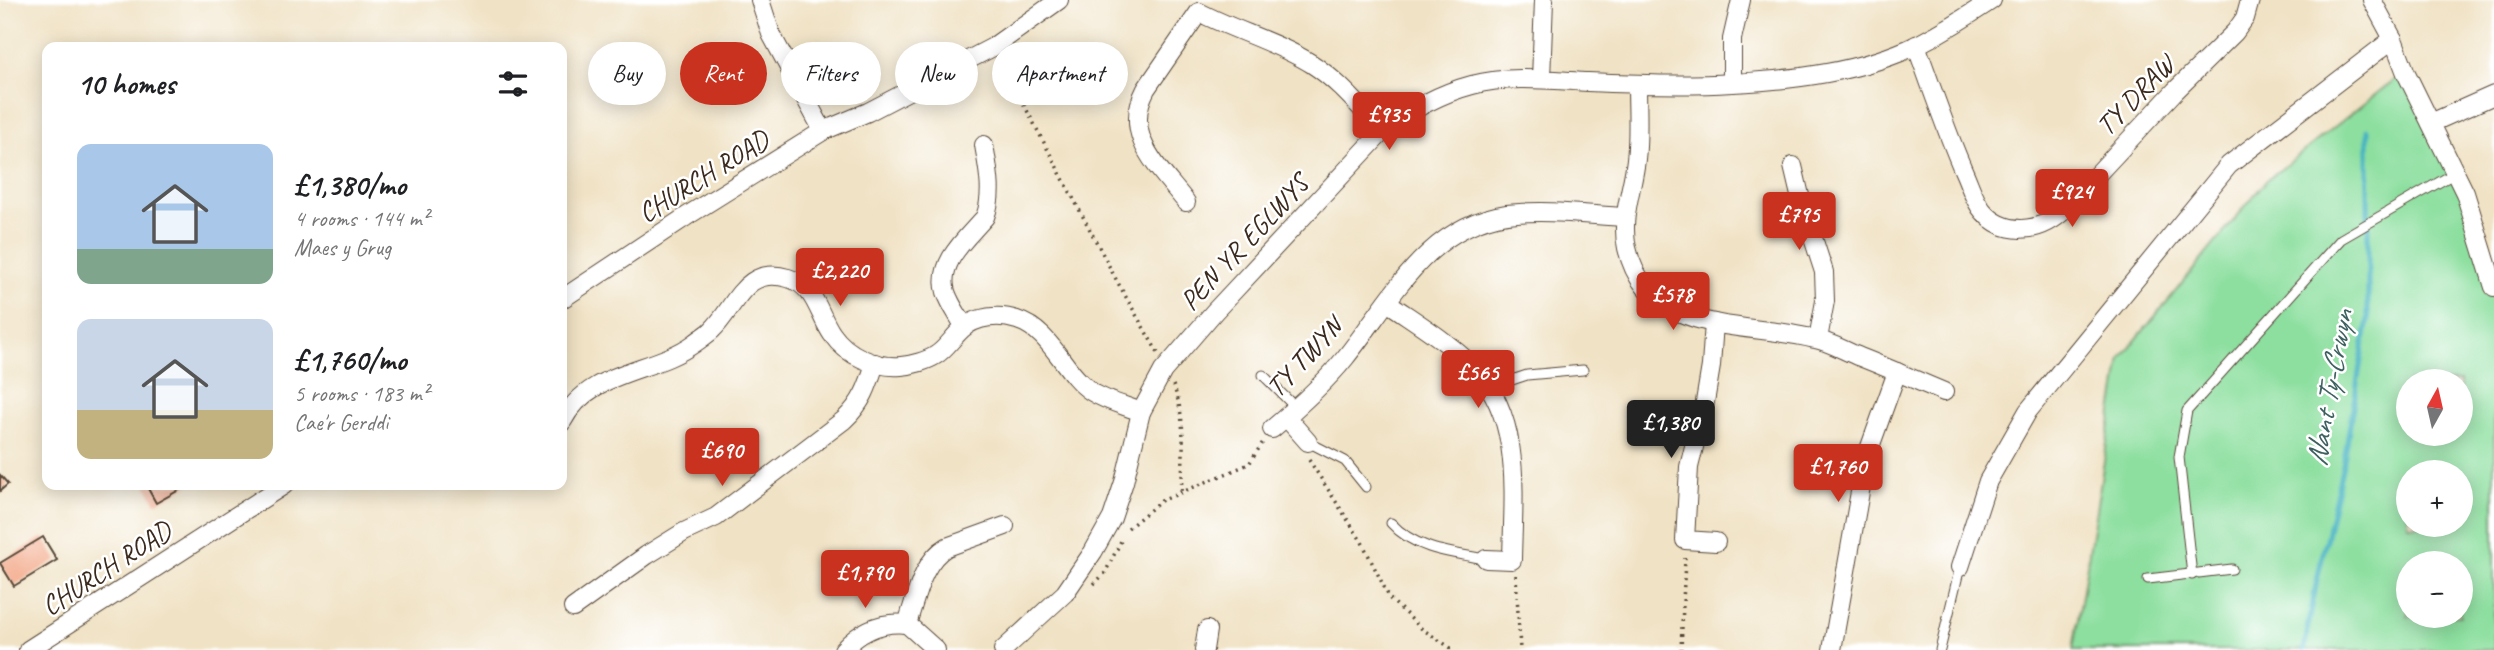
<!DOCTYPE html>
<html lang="en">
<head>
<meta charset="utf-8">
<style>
	:root { --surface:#fff; --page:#f2f2f2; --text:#202124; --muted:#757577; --accent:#c8321e }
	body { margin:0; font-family:Caveat,sans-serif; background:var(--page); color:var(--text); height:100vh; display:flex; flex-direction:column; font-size:26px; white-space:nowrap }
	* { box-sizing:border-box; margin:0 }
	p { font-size:23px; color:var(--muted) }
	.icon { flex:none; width:38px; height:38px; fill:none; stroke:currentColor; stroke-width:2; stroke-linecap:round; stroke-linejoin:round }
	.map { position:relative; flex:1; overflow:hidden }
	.drawer { position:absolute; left:42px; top:42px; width:525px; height:448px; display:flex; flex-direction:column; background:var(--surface); border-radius:14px; box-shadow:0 4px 18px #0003 }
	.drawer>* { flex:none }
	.banner { position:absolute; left:588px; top:42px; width:665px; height:63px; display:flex; gap:14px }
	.needle { width:46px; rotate:8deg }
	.tools { position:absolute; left:2396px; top:369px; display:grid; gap:14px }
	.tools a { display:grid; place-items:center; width:77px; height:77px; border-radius:50%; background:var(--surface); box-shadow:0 4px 18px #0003; font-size:35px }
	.price { position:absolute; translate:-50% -60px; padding:0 16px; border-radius:7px; background:var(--accent); color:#fff; font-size:23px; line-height:46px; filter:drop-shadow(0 2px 4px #0008) }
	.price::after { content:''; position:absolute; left:50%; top:42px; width:21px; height:16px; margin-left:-10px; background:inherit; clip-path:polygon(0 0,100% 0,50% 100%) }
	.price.on { background:#222; color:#fff }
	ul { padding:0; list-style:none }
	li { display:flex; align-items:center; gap:21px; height:175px; padding:0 35px }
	li span { display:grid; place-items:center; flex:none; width:196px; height:140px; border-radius:14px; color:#555 }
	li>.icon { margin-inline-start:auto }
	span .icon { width:84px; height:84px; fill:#fffc; stroke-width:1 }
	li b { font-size:30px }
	h2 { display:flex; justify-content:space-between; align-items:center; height:84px; padding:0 35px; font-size:30px }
	.chip { padding:0 24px; border-radius:32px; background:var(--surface); box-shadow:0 4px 18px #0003; font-size:24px; line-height:63px }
	.chip.on { background:var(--accent); color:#fff }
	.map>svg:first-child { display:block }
	.green { fill:#8cdf9f; stroke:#64845e; stroke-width:2; fill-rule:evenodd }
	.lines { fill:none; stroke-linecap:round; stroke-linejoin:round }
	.stream { stroke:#45b2c2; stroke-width:5 }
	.building { fill:#f2a381 }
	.lane-casing { stroke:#564637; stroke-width:11 }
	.street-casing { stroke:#564637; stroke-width:20 }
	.path { stroke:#564637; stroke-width:3.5; stroke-dasharray:2 5; stroke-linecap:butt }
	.lane { stroke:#fff; stroke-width:9 }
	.street { stroke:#fff; stroke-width:18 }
	.labels { text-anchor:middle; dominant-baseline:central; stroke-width:5; stroke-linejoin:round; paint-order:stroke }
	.street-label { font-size:28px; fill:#3b2a1e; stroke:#fff }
	.water-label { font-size:30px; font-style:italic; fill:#3f6060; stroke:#fff }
</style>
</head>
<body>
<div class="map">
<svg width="2494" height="650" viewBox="0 0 2494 650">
	<rect width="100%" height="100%" fill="#fff"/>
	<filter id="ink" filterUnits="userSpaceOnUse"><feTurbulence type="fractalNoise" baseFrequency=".0143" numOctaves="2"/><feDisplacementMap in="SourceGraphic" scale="14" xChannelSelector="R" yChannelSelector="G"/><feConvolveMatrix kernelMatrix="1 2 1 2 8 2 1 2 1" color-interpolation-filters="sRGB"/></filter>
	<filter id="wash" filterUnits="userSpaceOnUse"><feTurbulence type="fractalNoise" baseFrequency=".00686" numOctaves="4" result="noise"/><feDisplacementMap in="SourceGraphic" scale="28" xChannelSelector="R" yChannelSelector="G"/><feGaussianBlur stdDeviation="1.57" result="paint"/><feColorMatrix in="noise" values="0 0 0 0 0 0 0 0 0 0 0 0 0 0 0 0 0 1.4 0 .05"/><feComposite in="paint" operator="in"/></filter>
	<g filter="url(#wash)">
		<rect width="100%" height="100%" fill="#f0e2c4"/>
		<path class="green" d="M2406,73L2465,193L2494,287V650H2073L2121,358L2266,181L2395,79ZM2408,382H2460V434H2408ZM2408,472H2460V525H2408ZM2408,564H2460V616H2408Z"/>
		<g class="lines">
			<path class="stream" d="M2304,650L2317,580L2344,460L2368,319V130"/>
		</g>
		<g id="blocks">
			<g class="building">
				<path d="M0,475L8,484L0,491Z"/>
				<path d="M146,485H188L156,503Z"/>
				<path d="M43,537L57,560L14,586L0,563Z"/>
			</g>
		</g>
	</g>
	<g filter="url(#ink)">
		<use href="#blocks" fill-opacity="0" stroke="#564637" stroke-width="2"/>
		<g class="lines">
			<g class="lane-casing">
				<g id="lane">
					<path d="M1263,375L1295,407"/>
					<path d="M1488,388L1527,375L1583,370"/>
					<path d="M1308,442L1345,461L1366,487"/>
					<path d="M1391,523C1415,550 1452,553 1486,559"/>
					<path d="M2192,575L2179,457L2187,411L2341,239L2455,173"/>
					<path d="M2148,579L2232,569"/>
					<path d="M1940,650L1960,567"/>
				</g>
			</g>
			<g class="street-casing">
				<g id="street">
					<path d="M760,0L771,34L823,131"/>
					<path d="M2372,0L2393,39L2406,73L2465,193L2494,287"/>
					<path d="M1916,45C1932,88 1946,131 1964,172C1970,185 1974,201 1983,211C2004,236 2038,233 2061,213L2175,91L2235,32L2245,18L2250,0"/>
					<path d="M1541,79L1544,0"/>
					<path d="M1732,83V39L1741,0"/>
					<path d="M1637,84C1637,108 1639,134 1636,159C1633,189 1620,217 1627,248C1648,338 1747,321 1815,339C1830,342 1845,351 1860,357C1888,368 1916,380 1944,392"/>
					<path d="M2431,123L2494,95"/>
					<path d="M1793,166L1802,204L1824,272L1825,301L1818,339"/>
					<path d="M1186,202C1159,167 1121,136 1146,89L1199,12C1235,31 1277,42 1312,64C1340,82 1360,108 1383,131"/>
					<path d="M562,299L690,214L823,131L868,112L993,47L1059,0"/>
					<path d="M1387,302C1417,323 1451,343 1476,370C1523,421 1513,497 1512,560L1486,559"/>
					<path d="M1714,323L1711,366L1705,402L1689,467L1685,540L1716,542"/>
					<path d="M964,326C958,315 950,304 946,292C937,262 968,237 985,217C994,194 988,169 984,145"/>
					<path d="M1286,417L1308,442"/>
					<path d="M562,422C589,369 652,374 695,343C700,339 707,335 712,330C736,307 744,265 788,278C816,286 818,314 832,334C847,356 876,368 901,366C912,365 927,361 936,355C946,349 953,337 962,329C976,316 1000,314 1017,320C1052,331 1063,373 1092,392C1106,401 1126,406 1141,412"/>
					<path d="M1272,429C1297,408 1324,384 1345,358C1391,301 1426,226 1507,214C1546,209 1587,215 1625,217"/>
					<path d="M1960,567L1988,481L2028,411L2229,165L2393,39"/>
					<path d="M573,608L647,555L684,532L716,517L844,420C862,403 868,387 875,363"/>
					<path d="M28,650L284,485"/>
					<path d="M843,650C860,631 881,621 907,624"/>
					<path d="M936,650L907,624C916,598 922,561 947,547L1005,526"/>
					<path d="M1003,650L1065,593L1093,552L1112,518L1124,482L1141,412L1163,371L1214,312L1383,131C1410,110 1438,94 1472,85C1510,75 1550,80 1588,82C1636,84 1684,86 1732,83C1794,80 1862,72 1919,44C1944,31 1968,16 1992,0"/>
					<path d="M1204,650L1207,630"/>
					<path d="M1832,650L1866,458L1897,372"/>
				</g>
			</g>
			<g class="path">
				<path d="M1001,61L1118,283L1158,353"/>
				<path d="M1173,385C1187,420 1183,457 1181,493"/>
				<path d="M1309,460L1362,542L1390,599L1422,629L1454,650"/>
				<path d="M1128,528L1161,501L1249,464L1263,442"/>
				<path d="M1516,575L1520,650"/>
				<path d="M1094,584L1105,573L1121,541"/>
				<path d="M1681,650L1685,558"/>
			</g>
			<use href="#lane" class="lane"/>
			<use href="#street" class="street"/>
		</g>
	</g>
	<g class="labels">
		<g class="street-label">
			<text transform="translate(2135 95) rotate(-46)">TY DRAW</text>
			<text transform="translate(703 176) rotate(-32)">CHURCH ROAD</text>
			<text transform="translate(1244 242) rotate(-47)">PEN YR EGLWYS</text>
			<text transform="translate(1304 357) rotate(-47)">TY TWYN</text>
			<text transform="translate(106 568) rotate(-33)">CHURCH ROAD</text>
		</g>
		<g class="water-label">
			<text transform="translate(2329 388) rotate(-80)">Nant Ty-Crwyn</text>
		</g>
	</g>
</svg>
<div class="tools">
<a><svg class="needle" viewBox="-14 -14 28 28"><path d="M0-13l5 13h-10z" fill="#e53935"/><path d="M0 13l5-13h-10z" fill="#757577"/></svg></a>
<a>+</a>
<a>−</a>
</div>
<b class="price" style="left:1389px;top:152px">£935</b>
<b class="price" style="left:2072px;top:229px">£924</b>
<b class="price" style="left:1799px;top:252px">£795</b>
<b class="price" style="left:840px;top:308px">£2,220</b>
<b class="price" style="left:1673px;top:332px">£578</b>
<b class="price" style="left:1478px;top:410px">£565</b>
<b class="price on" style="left:1671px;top:460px">£1,380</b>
<b class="price" style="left:722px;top:488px">£690</b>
<b class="price" style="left:1838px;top:504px">£1,760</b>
<b class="price" style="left:865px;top:610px">£1,790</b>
<div class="banner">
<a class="chip">Buy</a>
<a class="chip on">Rent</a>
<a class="chip">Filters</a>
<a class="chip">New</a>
<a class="chip">Apartment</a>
</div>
<section class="drawer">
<h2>10 homes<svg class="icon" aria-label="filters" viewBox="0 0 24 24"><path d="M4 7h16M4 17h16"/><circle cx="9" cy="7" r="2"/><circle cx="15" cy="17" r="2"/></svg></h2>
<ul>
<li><span style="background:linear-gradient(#a9c7e8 75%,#7fa58c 0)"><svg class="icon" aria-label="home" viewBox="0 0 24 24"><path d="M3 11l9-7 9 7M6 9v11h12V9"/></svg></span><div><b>£1,380/mo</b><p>4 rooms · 144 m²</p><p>Maes y Grug</p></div></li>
<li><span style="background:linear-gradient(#c9d6e8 65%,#c2b280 0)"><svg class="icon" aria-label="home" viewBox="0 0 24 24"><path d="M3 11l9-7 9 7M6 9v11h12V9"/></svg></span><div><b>£1,760/mo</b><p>5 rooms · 183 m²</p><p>Cae'r Gerddi</p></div></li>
</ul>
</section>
</div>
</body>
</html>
